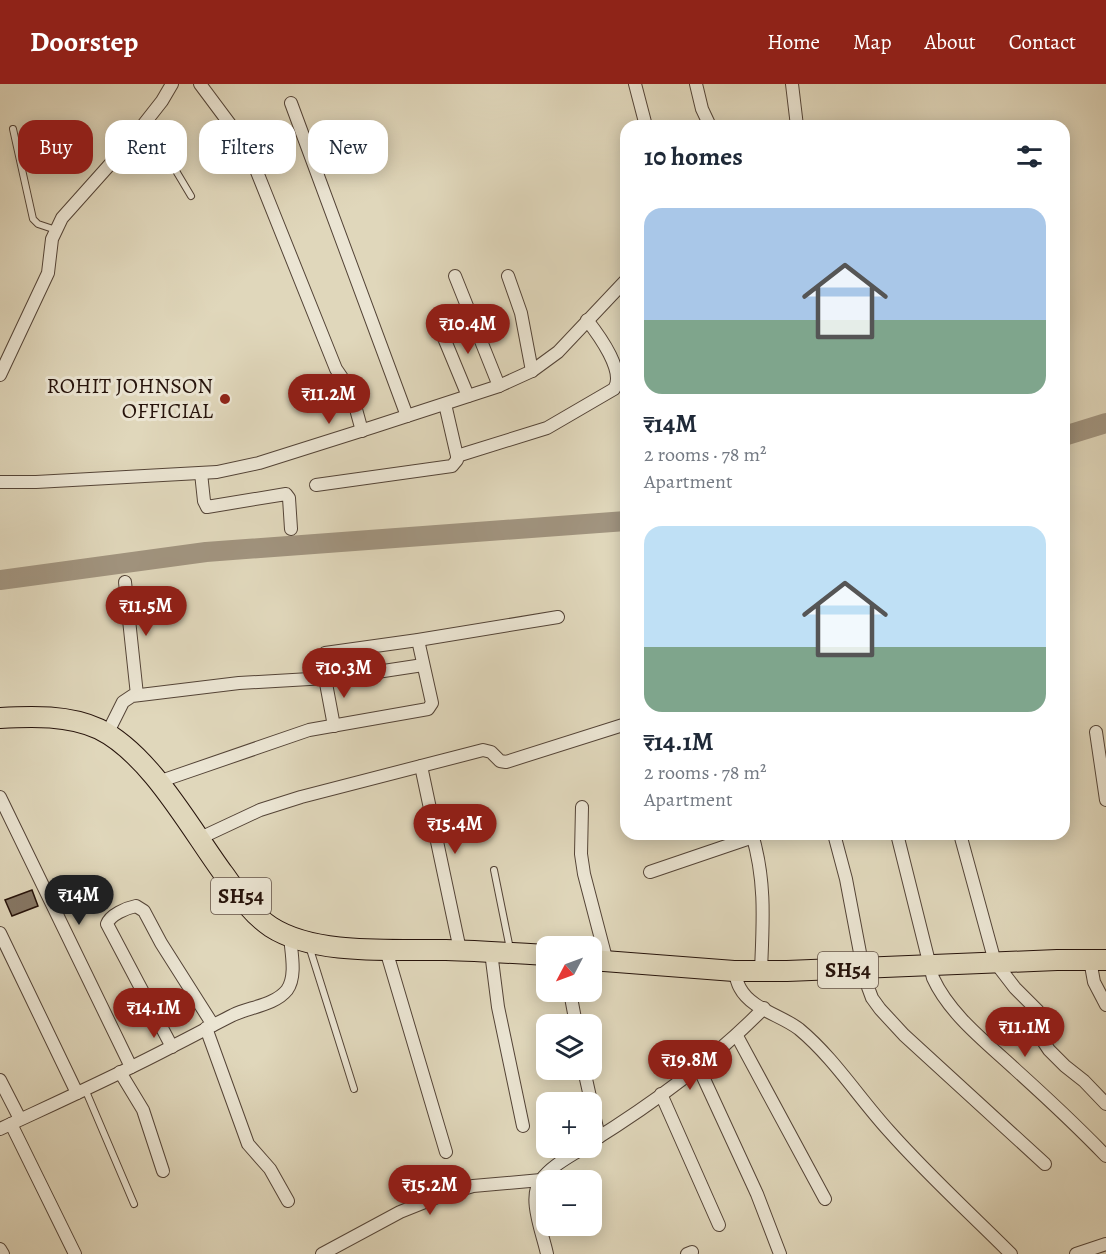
<!DOCTYPE html>
<html lang="en">
<head>
<meta charset="utf-8">
<style>
	:root { --surface:#fff; --page:#f6f6f7; --text:#1f2937; --muted:#747a83; --accent:#8f2418 }
	body { margin:0; font-family:Alegreya,serif; background:var(--page); color:var(--text); height:100vh; display:flex; flex-direction:column; font-size:22px; white-space:nowrap }
	* { box-sizing:border-box; margin:0 }
	p { font-size:20px; color:var(--muted) }
	.icon { flex:none; width:33px; height:33px; fill:none; stroke:currentColor; stroke-width:2; stroke-linecap:round; stroke-linejoin:round }
	.map { position:relative; flex:1; overflow:hidden }
	.panel { position:absolute; left:620px; top:36px; width:450px; height:720px; display:flex; flex-direction:column; background:var(--surface); border-radius:18px; box-shadow:0 3px 15px #0003 }
	.panel>* { flex:none }
	.hud { position:absolute; left:18px; top:36px; width:512px; height:54px; display:flex; gap:12px }
	.needle { width:39px; rotate:229deg }
	.fabs { position:absolute; left:536px; top:852px; display:grid; gap:12px }
	.fabs a { display:grid; place-items:center; width:66px; height:66px; border-radius:12px; background:var(--surface); box-shadow:0 3px 15px #0003; font-size:30px }
	.price { position:absolute; translate:-50% -51px; padding:0 14px; border-radius:21px; background:var(--accent); color:#fff; font-size:20px; line-height:39px; filter:drop-shadow(0 2px 3px #0008) }
	.price::after { content:''; position:absolute; left:50%; top:36px; width:18px; height:14px; margin-left:-9px; background:inherit; clip-path:polygon(0 0,100% 0,50% 100%) }
	.price.selected { background:#222; color:#fff }
	ul { padding:0; list-style:none }
	li { display:grid; align-content:center; gap:12px; height:318px; padding:0 24px }
	li span { display:grid; place-items:center; height:186px; border-radius:18px; color:#555 }
	li>.icon { margin-inline-start:auto }
	span .icon { width:108px; height:108px; fill:#fffc; stroke-width:1 }
	li b { font-size:26px }
	h2 { display:flex; justify-content:space-between; align-items:center; height:72px; padding:0 24px; font-size:26px }
	.tag { padding:0 21px; border-radius:18px; background:var(--surface); box-shadow:0 3px 15px #0003; font-size:21px; line-height:54px }
	.tag.selected { background:var(--accent); color:#fff }
	header { display:flex; align-items:center; gap:36px; box-sizing:border-box; height:84px; padding:0 30px; background:var(--accent); color:#fff }
	header strong { font-size:28px }
	nav { display:flex; gap:33px; margin-inline-start:auto; font-size:21px }
	.map>svg:first-child { display:block }
	.lines { fill:none; stroke-linecap:round; stroke-linejoin:round }
	.river { stroke:#a1947f; stroke-width:20 }
	.building { fill:#877967; stroke:#26130b; stroke-width:1.5 }
	.lane-casing { stroke:#544437; stroke-width:8 }
	.street-casing { stroke:#544437; stroke-width:14 }
	.primary-casing { stroke:#26130b; stroke-width:22 }
	.lane { stroke:#ebe5d3; stroke-width:6 }
	.street { stroke:#ebe5d3; stroke-width:12 }
	.primary { stroke:#e0d7bb; stroke-width:20 }
	.poi-dot { fill:#8f2418; stroke:#ebe5d3; stroke-width:2 }
	.labels { text-anchor:middle; dominant-baseline:central; stroke-width:6; stroke-linejoin:round; paint-order:stroke }
	.shield { fill:#ebe5d3; stroke:#615247; stroke-width:1.5 }
	.shield-label { font-size:21px; font-weight:bold; fill:#26130b }
	.poi-label { font-size:22px; fill:#26130b; stroke:#ebe5d3; text-anchor:end }
</style>
</head>
<body>
<header>
<strong>Doorstep</strong>
<nav><a>Home</a><a>Map</a><a>About</a><a>Contact</a></nav>
</header>
<div class="map">
<svg width="1106" height="1170" viewBox="0 0 1106 1170">
	<rect width="100%" height="100%" fill="#e0d7bb"/>
	<filter id="stains"><feTurbulence type="fractalNoise" baseFrequency=".00333" numOctaves="4"/><feColorMatrix values="0 0 0 0 .2 0 0 0 0 .09 0 0 0 0 .02 0 0 0 .5 -.17"/></filter>
	<radialGradient id="worn" r=".72"><stop offset=".6" stop-color="#630" stop-opacity="0"/><stop offset="1" stop-color="#630" stop-opacity=".3"/></radialGradient>
	<g class="lines">
		<g class="river">
			<path d="M1064,352L1106,339"/>
			<path d="M0,496L206,468L626,437"/>
		</g>
	</g>
	<path class="building" d="M32,806L38,822L12,832L5,816Z"/>
	<g class="lines">
		<g class="lane-casing">
			<g id="lane">
				<path d="M145,35L191,112"/>
				<path d="M13,45L33,135L38,140L56,146"/>
				<path d="M494,786L510,865"/>
				<path d="M309,862L354,1005"/>
				<path d="M85,1005L134,1120"/>
			</g>
		</g>
		<g class="street-casing">
			<g id="street">
				<path d="M200,0L247,63L336,285L351,307L362,347"/>
				<path d="M635,0L646,42"/>
				<path d="M696,0L702,25L710,42"/>
				<path d="M792,0L797,42"/>
				<path d="M291,19L407,332"/>
				<path d="M455,192L499,302"/>
				<path d="M508,192L521,229L532,287"/>
				<path d="M439,242L468,312"/>
				<path d="M0,291L48,189L52,155L62,134L129,59L162,17L172,0"/>
				<path d="M457,372L547,344L614,305C626,288 598,250 587,236"/>
				<path d="M201,389L204,417L207,423L286,410L289,414L291,445"/>
				<path d="M0,398H36L217,388L259,379L373,343L499,302L532,287L558,268L626,196"/>
				<path d="M316,401L452,382L457,376V372L445,320"/>
				<path d="M125,498L137,611"/>
				<path d="M325,569L418,556L558,533"/>
				<path d="M325,594L334,642"/>
				<path d="M1096,648L1106,716"/>
				<path d="M107,650L123,618L132,612L239,599L344,593L423,581"/>
				<path d="M421,682L460,866"/>
				<path d="M158,698L309,646L428,625L432,619L418,556"/>
				<path d="M0,713L131,983"/>
				<path d="M582,723L581,770L584,790L607,878"/>
				<path d="M752,750C766,797 763,838 761,886"/>
				<path d="M834,750L846,795L865,895L872,914L880,925L904,951L1045,1080"/>
				<path d="M897,750L933,894C950,931 987,959 1016,986C1047,1014 1077,1042 1106,1072"/>
				<path d="M960,750L995,878L1015,904L1038,927L1041,954L1049,966L1065,982L1084,997L1106,1020"/>
				<path d="M198,755L260,726L301,713L483,666L491,668L500,677L506,678L626,640"/>
				<path d="M650,788L753,753"/>
				<path d="M0,849L77,1009"/>
				<path d="M386,866L446,1068"/>
				<path d="M491,868L498,923L523,1042"/>
				<path d="M1090,876L1094,898L1106,921"/>
				<path d="M734,887C736,892 737,899 740,904C751,925 781,931 799,945C834,974 858,1013 889,1047C927,1090 970,1129 1011,1170"/>
				<path d="M570,908L576,940"/>
				<path d="M206,944L248,1060L270,1085L288,1117"/>
				<path d="M737,952L825,1115"/>
				<path d="M172,963L107,840C110,831 126,824 136,822L144,827L161,859L213,941"/>
				<path d="M698,982L757,1110L780,1170"/>
				<path d="M584,986L599,1053"/>
				<path d="M120,988L143,1026L163,1087"/>
				<path d="M0,996L20,1035"/>
				<path d="M661,1010L719,1141"/>
				<path d="M11,1040L75,1170"/>
				<path d="M0,1045C58,1018 116,992 173,962C193,952 213,941 233,931C250,923 275,921 287,906C297,892 291,868 290,852"/>
				<path d="M591,1058C652,1020 713,976 764,924"/>
				<path d="M0,1165L3,1170"/>
				<path d="M322,1170L400,1128L440,1112L473,1102L541,1096"/>
				<path d="M547,1170C543,1150 527,1113 541,1096C551,1082 569,1073 583,1064"/>
				<path d="M687,1170L692,1168"/>
				<path d="M1076,1170L1106,1160"/>
			</g>
		</g>
		<g class="primary-casing">
			<g id="primary">
				<path d="M0,634C32,632 69,631 99,645C150,670 190,744 223,789C237,808 251,830 271,843C316,872 394,865 446,866C479,867 513,869 546,871"/>
				<path d="M591,876L734,887H787L1057,876H1106"/>
			</g>
		</g>
		<use href="#lane" class="lane"/>
		<use href="#street" class="street"/>
		<use href="#primary" class="primary"/>
	</g>
	<circle class="poi-dot" cx="225" cy="315" r="6"/>
	<g class="labels">
		<g class="shield">
			<rect x="211" y="794" width="60" height="36" rx="4.5"/>
			<rect x="818" y="868" width="60" height="36" rx="4.5"/>
		</g>
		<g class="shield-label">
			<text x="241" y="812">SH54</text>
			<text x="848" y="886">SH54</text>
		</g>
		<g class="poi-label">
			<text x="213" y="302">ROHIT JOHNSON<tspan x="213" dy="25">OFFICIAL</tspan></text>
		</g>
	</g>
	<rect width="100%" height="100%" filter="url(#stains)"/>
	<rect width="100%" height="100%" fill="url(#worn)"/>
</svg>
<div class="fabs">
<a><svg class="needle" viewBox="-14 -14 28 28"><path d="M0-13l5 13h-10z" fill="#e53935"/><path d="M0 13l5-13h-10z" fill="#747a83"/></svg></a>
<a><svg class="icon" aria-label="layers" viewBox="0 0 24 24"><path d="M12 4l9 5-9 5-9-5zM3 14l9 5 9-5"/></svg></a>
<a>+</a>
<a>−</a>
</div>
<b class="price" style="left:468px;top:271px">₹10.4M</b>
<b class="price" style="left:329px;top:341px">₹11.2M</b>
<b class="price" style="left:146px;top:553px">₹11.5M</b>
<b class="price" style="left:344px;top:615px">₹10.3M</b>
<b class="price" style="left:455px;top:771px">₹15.4M</b>
<b class="price selected" style="left:79px;top:842px">₹14M</b>
<b class="price" style="left:154px;top:955px">₹14.1M</b>
<b class="price" style="left:1025px;top:974px">₹11.1M</b>
<b class="price" style="left:690px;top:1007px">₹19.8M</b>
<b class="price" style="left:430px;top:1132px">₹15.2M</b>
<div class="hud">
<a class="tag selected">Buy</a>
<a class="tag">Rent</a>
<a class="tag">Filters</a>
<a class="tag">New</a>
</div>
<section class="panel">
<h2>10 homes<svg class="icon" aria-label="filters" viewBox="0 0 24 24"><path d="M4 7h16M4 17h16"/><circle cx="9" cy="7" r="2"/><circle cx="15" cy="17" r="2"/></svg></h2>
<ul>
<li><span style="background:linear-gradient(#a9c7e8 60%,#7fa58c 0)"><svg class="icon" aria-label="home" viewBox="0 0 24 24"><path d="M3 11l9-7 9 7M6 9v11h12V9"/></svg></span><div><b>₹14M</b><p>2 rooms · 78 m²</p><p>Apartment</p></div></li>
<li><span style="background:linear-gradient(#bfe0f5 65%,#7fa58c 0)"><svg class="icon" aria-label="home" viewBox="0 0 24 24"><path d="M3 11l9-7 9 7M6 9v11h12V9"/></svg></span><div><b>₹14.1M</b><p>2 rooms · 78 m²</p><p>Apartment</p></div></li>
</ul>
</section>
</div>
</body>
</html>
